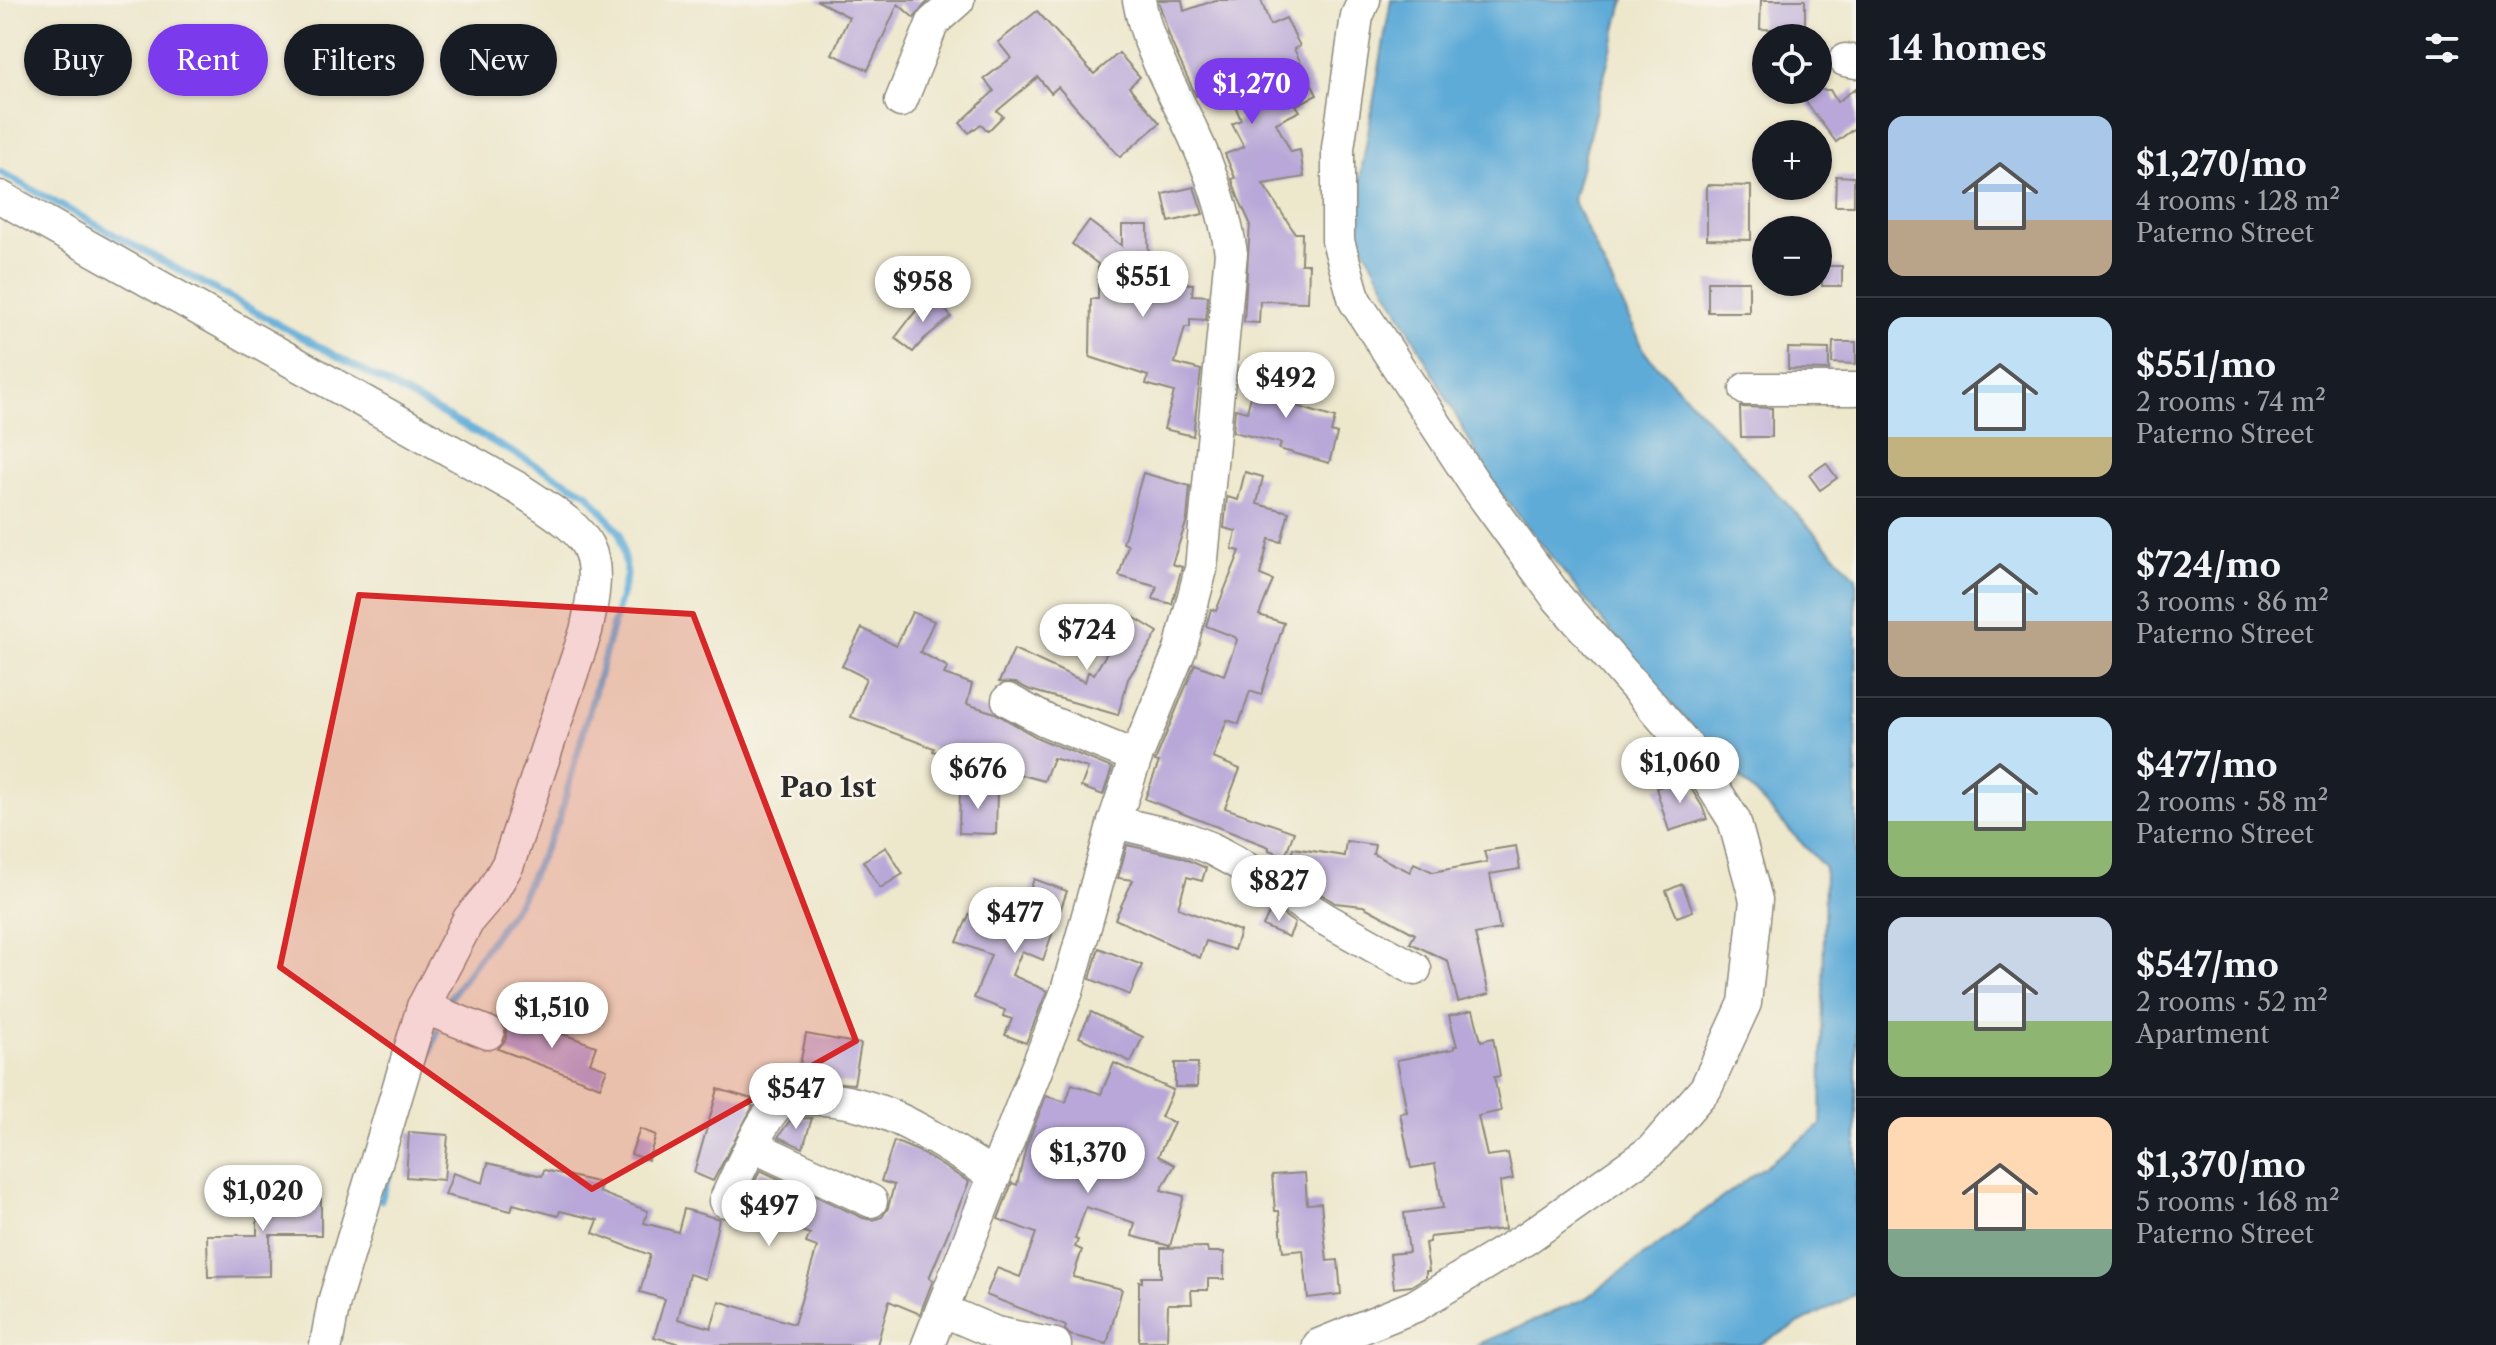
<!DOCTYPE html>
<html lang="en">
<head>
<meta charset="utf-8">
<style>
	:root { --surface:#171b24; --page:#242831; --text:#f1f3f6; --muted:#9ea1a6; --line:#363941; --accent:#7c3aed }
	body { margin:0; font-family:"Libre Caslon Text",serif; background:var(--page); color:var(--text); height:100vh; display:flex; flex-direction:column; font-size:30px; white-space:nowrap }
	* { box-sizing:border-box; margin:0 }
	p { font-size:26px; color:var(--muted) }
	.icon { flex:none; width:44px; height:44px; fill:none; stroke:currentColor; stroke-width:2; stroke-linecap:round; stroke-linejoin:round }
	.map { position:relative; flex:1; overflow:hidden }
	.side { display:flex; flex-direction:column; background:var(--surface); width:640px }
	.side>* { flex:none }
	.banner { position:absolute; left:24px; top:24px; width:760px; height:72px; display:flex; gap:16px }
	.controls { position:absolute; left:1752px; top:24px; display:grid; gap:16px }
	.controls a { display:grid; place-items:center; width:80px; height:80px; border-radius:50%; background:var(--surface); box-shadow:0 2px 6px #0004; font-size:40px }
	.price { position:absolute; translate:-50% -68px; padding:0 18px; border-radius:28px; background:#fff; color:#222; font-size:26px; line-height:52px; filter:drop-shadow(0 2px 4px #0008) }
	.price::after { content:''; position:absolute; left:50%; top:48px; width:24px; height:18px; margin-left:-12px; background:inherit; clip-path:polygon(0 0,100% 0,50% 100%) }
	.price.active { background:var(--accent); color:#fff }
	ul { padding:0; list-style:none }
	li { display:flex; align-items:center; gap:24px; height:200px; padding:0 32px }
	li+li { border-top:2px solid var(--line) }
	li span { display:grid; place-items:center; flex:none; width:224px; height:160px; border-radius:16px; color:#555 }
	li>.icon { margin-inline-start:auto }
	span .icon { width:96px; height:96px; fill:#fffc; stroke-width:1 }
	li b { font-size:34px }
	h2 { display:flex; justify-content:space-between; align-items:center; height:96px; padding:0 32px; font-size:34px }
	.pill { padding:0 28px; border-radius:36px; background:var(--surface); box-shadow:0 2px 6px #0004; font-size:28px; line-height:72px }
	.pill.active { background:var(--accent); color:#fff }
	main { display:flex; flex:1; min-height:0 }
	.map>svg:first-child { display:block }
	.water { fill:#5fabd8; stroke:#456b82; stroke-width:2 }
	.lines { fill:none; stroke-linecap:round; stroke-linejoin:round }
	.stream { stroke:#5fabd8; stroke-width:7 }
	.building { fill:#b8a7d8 }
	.minor-casing { stroke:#8c897c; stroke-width:35 }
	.minor { stroke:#fff; stroke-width:32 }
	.marked { fill:#d62828; fill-opacity:0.2; stroke:#d62828; stroke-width:6; stroke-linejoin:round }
	.labels { text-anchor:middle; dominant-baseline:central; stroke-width:6; stroke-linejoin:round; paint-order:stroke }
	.quarter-label { font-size:28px; font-weight:bold; fill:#2b2b2b; stroke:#f7f3e8 }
</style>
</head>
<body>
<main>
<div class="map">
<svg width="1856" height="1345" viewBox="0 0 1856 1345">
	<rect width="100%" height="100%" fill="#f7f3e8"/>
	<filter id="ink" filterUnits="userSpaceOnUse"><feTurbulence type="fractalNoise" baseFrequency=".0125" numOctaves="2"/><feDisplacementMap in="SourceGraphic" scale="16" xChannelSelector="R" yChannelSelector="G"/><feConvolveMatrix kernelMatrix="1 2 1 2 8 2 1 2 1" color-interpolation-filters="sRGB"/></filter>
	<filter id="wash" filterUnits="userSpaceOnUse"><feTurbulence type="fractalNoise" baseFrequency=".006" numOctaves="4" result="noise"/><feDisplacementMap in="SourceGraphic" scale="32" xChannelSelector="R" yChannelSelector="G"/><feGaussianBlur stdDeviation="1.8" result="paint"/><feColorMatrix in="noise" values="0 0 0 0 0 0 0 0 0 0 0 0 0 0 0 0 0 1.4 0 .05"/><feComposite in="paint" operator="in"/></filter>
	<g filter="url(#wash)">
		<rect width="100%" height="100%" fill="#ede7cc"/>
		<path class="water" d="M1391,0H1626L1622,6L1573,200L1646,354L1856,577V1294L1758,1345H1476L1586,1298L1821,1125L1825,868L1655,687L1492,482L1352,225Z"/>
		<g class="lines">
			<g class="stream">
				<path d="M0,172L587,493L620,533L627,574L559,820L519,901L447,1002"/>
				<path d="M381,1200L437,1032"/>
			</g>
		</g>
		<g id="blocks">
			<g class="building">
				<path d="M816,0H929L914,18L898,4L868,70L832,54L849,17Z"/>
				<path d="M1158,0H1182L1184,11L1216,0H1261L1270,25L1286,18L1300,46L1294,49L1317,95L1296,105L1300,111L1276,123L1291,152L1300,150L1304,177L1263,184L1295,233H1302L1301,264H1309L1308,302L1260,301L1259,323L1244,322L1250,223L1238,197L1232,179L1235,178L1225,154L1244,147L1232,124L1241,120L1226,83L1196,96L1172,44Z"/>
				<path d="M1761,0H1805V30L1760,29Z"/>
				<path d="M1037,11L1094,74L1119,53L1140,77L1129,87L1160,123L1120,157L1058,87L1051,93L1038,77L997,111L1003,116L988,131L981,124L969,133L960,123L994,91L984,79L1011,58L998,42Z"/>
				<path d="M1856,88V127L1836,142L1797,90H1830L1837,102Z"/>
				<path d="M1836,176L1854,177V206H1835Z"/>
				<path d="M1707,185L1751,186V240L1707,239Z"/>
				<path d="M1194,187L1203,214L1169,222L1163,194Z"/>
				<path d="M1089,221L1122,246V225H1148L1149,281L1193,284L1192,295L1208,296L1206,320L1190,319V327H1185L1175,363L1201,370L1193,436L1164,429L1174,392L1146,384L1148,376L1090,357L1091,299H1098V264L1072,244Z"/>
				<rect x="1822" y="266" width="20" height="20"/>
				<rect x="1708" y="281" width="41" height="31"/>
				<path d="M935,296L951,317L924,339L913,352L895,338L915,312Z"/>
				<path d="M1833,342H1856V364L1832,363Z"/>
				<path d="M1788,348L1829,349V370L1788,369Z"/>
				<path d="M1285,375L1303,380L1296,406L1335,418L1331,432L1337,434L1329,463L1279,449L1281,443L1233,432L1235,409L1247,412L1256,376L1283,382Z"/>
				<path d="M1740,407L1772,408V437H1741Z"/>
				<path d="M1826,463L1837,478L1820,490L1809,475Z"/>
				<path d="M1245,472L1263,477L1257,504L1289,512L1281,542L1269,539L1260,575L1273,580L1259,615L1284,623L1261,695L1250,691L1239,724L1227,720L1213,758L1240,769L1225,808L1294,832L1285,856L1269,850V847L1145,799L1159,762L1155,761L1195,664L1224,675L1237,640L1235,637L1206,626L1211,609L1216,611L1240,551L1232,549L1236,531L1224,528L1227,497L1238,500Z"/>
				<path d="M1143,473L1190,486L1187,520L1172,564L1182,567L1172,604L1153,599L1157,587L1119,576L1128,545L1123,543Z"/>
				<path d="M912,612L934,621L920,652L948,667L944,674L972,684L967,704L995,713L1038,738L1112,768L1103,795L1081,787L1088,768L1053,758L1044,781L933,751L934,748L851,717L866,678L842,666L862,628L896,646Z"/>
				<path d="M1130,615L1158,632L1128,679L1118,715L1030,690L1016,683L999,682L1014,649L1085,682L1088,672L1094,674Z"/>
				<path d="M1685,779L1702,806L1707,819L1669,831L1656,788Z"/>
				<path d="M960,788L997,789L996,834L959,833Z"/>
				<path d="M1346,841L1375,845L1373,854L1410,872L1414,863L1433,872L1487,862L1484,851L1516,846L1520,869L1490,874L1500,929L1475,934L1489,994L1458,1002L1448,961L1410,943L1415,934L1363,906L1335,903L1287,872L1293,848L1344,856Z"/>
				<path d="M1127,845L1181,857L1206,868L1202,881L1187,877L1178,908L1240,931L1234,950L1206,941L1200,958L1115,919L1133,880L1118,878Z"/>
				<path d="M886,847L903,874L880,888L863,861Z"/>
				<path d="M1034,879L1067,891L1043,960L1022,951L1012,975L1047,991L1026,1043L1005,1035L1012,1019L1003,1016L1005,1010L974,998L991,955L957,942L972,908L1017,926Z"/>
				<path d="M1682,884L1693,911L1677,917L1666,891Z"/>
				<path d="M1272,907L1295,923L1289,937L1263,926Z"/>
				<path d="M1099,948L1142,965L1130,995L1090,979Z"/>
				<path d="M1473,1010L1481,1041L1493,1038L1500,1076L1494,1077L1501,1111L1478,1116L1487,1156L1508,1153L1513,1179L1500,1182L1505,1229L1430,1237V1242L1425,1243L1429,1271H1426V1277L1411,1286L1394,1288L1390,1254L1409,1252L1404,1213L1443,1208L1435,1164L1411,1168L1400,1113L1407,1112L1397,1060L1454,1049V1046H1457L1449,1016Z"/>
				<path d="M1091,1012L1143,1037L1131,1062L1079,1037Z"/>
				<path d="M510,1015L596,1046L590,1063L607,1069L600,1087L498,1049L506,1039V1027Z"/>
				<path d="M806,1034L861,1044L854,1084L797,1080Z"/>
				<path d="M1114,1063L1173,1090L1161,1117L1174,1123L1158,1156L1175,1165L1161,1190L1184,1196L1170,1246L1132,1236L1135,1223L1086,1207L1075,1239L1078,1240L1075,1247L1082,1250L1073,1277L1122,1289L1107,1344L1070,1335L1065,1330L1066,1326L986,1295L997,1268L1020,1277L1036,1233L998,1219L1012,1183L1017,1185L1026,1147L1046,1096L1066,1102L1072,1084L1101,1094Z"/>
				<path d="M1175,1063H1198L1197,1087H1175Z"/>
				<path d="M718,1089L752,1099L750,1105L753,1106L713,1181L694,1173Z"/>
				<path d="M812,1118L803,1148L778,1137L791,1119Z"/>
				<path d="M640,1129L656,1135L648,1160L631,1154Z"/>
				<path d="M409,1132L448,1135L444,1180L406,1177Z"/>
				<path d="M894,1141L918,1151L969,1182L929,1278L933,1280L920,1314L889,1301L877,1345H685L654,1337L665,1299L640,1292L650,1255L593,1233L598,1220L560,1211L558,1216L513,1204L511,1211L445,1195L453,1173L483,1183L488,1163L542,1176L544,1170L601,1183L599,1192L648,1211L644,1223L678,1232L684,1209L719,1219L705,1279L689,1274L678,1319L711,1328L719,1301L794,1324L817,1247L806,1243L810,1234L742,1209L760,1170L863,1218L873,1220L882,1217L888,1208L894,1185L881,1181Z"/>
				<path d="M1305,1173L1307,1204L1321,1203L1327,1261L1338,1260L1341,1294L1308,1298L1303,1250L1283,1252L1279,1211H1275L1272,1175Z"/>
				<path d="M257,1184H292V1199H321V1235H270V1276L208,1277L207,1235H257Z"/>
				<path d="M1207,1247L1208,1252H1224V1279H1208V1290H1191L1192,1304H1168L1167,1341H1139V1281L1142,1282V1277H1161V1248Z"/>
			</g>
		</g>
	</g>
	<g filter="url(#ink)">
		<use href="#blocks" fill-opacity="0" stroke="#8c897c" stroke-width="2"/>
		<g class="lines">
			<g class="minor-casing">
				<g id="minor">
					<path d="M1845,60L1856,62"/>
					<path d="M901,101L933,22L958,0"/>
					<path d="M0,197L519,489C590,536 606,542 586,631L508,864L492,892L469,919L423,1007L334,1302L326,1345"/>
					<path d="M1746,389H1856"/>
					<path d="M1008,700L1045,720L1136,757"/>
					<path d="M1114,822L1187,839L1210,848L1236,862L1325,919L1415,969"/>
					<path d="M423,1007L488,1033"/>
					<path d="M753,1146L871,1201"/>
					<path d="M725,1201C736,1179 761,1118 779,1104C786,1099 795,1100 803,1099C877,1094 934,1139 995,1176"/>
					<path d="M942,1310L996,1333L1055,1345"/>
					<path d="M928,1345L1067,991L1114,822L1136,757L1180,650L1201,569L1231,253C1225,212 1210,169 1192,131C1172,88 1147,47 1139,0"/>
					<path d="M1319,1345L1415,1306L1527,1238L1652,1150L1706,1088L1745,1003L1756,900L1734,820L1687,746L1556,596L1476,486L1355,301L1338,241V148L1357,16L1364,0"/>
				</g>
			</g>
			<use href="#minor" class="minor"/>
		</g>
	</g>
	<path class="marked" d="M359,595L693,614L856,1041L592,1189L280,967Z"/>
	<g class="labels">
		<g class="quarter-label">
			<text x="828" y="787">Pao 1st</text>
		</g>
	</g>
</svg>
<div class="controls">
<a><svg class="icon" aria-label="locate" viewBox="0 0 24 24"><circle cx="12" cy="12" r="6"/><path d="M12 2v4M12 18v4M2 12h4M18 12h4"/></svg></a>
<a>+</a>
<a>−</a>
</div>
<b class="price active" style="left:1252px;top:126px">$1,270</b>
<b class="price" style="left:1143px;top:319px">$551</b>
<b class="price" style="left:923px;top:324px">$958</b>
<b class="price" style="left:1286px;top:420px">$492</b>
<b class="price" style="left:1087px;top:672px">$724</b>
<b class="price" style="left:1680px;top:805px">$1,060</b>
<b class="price" style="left:978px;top:811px">$676</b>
<b class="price" style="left:1279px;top:923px">$827</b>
<b class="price" style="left:1015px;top:955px">$477</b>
<b class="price" style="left:552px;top:1050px">$1,510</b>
<b class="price" style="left:796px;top:1131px">$547</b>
<b class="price" style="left:1088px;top:1195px">$1,370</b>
<b class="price" style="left:263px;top:1233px">$1,020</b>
<b class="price" style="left:769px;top:1248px">$497</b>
<div class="banner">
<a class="pill">Buy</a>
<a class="pill active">Rent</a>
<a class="pill">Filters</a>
<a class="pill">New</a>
</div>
</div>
<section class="side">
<h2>14 homes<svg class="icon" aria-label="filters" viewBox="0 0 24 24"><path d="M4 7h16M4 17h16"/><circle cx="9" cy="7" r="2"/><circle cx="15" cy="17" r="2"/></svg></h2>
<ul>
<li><span style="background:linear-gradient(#a9c7e8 65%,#b9a48a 0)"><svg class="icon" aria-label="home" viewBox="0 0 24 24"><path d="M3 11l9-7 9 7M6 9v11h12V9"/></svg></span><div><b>$1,270/mo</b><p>4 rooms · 128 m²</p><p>Paterno Street</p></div></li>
<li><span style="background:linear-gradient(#bfe0f5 75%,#c2b280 0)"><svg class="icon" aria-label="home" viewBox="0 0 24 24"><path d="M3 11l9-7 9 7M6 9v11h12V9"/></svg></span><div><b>$551/mo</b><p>2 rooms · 74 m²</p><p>Paterno Street</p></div></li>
<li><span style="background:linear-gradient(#bfe0f5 65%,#b9a48a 0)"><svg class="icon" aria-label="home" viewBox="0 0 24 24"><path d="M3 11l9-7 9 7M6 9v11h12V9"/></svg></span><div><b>$724/mo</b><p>3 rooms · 86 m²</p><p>Paterno Street</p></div></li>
<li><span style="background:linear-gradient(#bfe0f5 65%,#8fb573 0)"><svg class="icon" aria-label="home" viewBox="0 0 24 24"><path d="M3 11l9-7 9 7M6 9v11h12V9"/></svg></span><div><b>$477/mo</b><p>2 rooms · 58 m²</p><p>Paterno Street</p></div></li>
<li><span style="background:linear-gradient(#c9d6e8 65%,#8fb573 0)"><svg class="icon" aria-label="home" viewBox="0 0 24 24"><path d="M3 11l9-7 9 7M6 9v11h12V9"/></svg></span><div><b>$547/mo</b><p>2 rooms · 52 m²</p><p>Apartment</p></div></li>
<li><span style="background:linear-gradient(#ffd9b3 70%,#7fa58c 0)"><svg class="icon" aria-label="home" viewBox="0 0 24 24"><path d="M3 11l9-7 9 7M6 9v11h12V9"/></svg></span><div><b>$1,370/mo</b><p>5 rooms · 168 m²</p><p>Paterno Street</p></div></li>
</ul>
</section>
</main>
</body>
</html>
